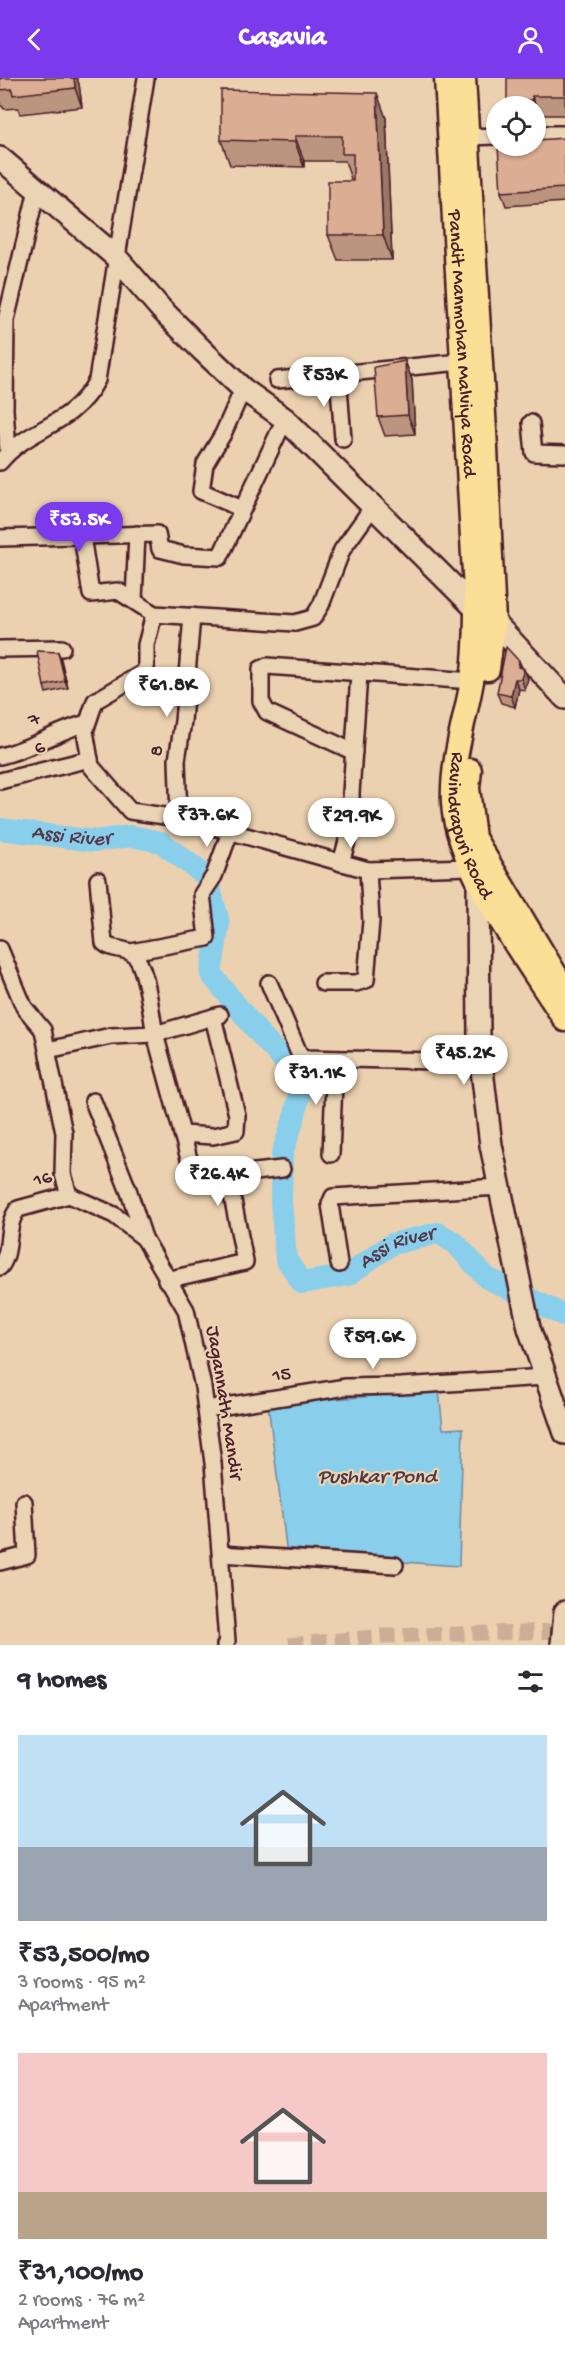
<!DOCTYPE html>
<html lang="en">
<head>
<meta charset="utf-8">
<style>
	:root { --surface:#fff; --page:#f2f2f3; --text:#2b2b33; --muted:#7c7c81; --accent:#7c3aed }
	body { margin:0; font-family:"Gochi Hand",sans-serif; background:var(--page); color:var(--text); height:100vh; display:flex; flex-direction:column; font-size:22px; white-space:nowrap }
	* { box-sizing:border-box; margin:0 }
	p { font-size:20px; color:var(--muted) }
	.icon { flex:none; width:33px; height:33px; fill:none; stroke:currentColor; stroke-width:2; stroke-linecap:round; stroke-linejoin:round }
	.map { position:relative; height:1567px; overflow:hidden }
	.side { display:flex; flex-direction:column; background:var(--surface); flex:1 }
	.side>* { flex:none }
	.fabs { position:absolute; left:486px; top:18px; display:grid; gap:12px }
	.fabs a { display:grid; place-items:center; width:60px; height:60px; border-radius:50%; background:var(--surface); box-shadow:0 2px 4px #0004; font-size:30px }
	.price { position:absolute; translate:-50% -51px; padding:0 14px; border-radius:21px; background:#fff; color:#222; font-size:20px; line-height:39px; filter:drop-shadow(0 2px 3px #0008) }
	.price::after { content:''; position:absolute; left:50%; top:36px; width:18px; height:14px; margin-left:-9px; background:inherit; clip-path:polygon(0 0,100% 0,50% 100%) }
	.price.selected { background:var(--accent); color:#fff }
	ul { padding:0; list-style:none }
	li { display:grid; align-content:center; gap:12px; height:318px; padding:0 18px }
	li span { display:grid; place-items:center; height:186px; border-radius:0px; color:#555 }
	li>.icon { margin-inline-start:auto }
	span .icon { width:108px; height:108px; fill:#fffc; stroke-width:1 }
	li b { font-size:26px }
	h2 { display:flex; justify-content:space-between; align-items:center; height:72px; padding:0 18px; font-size:26px }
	header { display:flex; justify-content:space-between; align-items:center; height:78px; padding:0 18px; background:var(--accent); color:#fff; font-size:27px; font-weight:700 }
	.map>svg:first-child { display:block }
	.water { fill:#89ceea; stroke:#70889e; stroke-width:1.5 }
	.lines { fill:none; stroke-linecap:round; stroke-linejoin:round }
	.river { stroke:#89ceea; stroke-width:22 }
	.street-tunnel { stroke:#ccad95; stroke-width:15; stroke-dasharray:15 8; stroke-linecap:butt }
	.street-casing { stroke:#4a1f2b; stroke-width:20 }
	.secondary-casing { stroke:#4a1f2b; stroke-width:26 }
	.primary-casing { stroke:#4a1f2b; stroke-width:27 }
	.street { stroke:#ead4b3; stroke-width:15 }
	.secondary { stroke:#ead4b3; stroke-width:21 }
	.primary { stroke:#fbdf96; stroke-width:22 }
	.wall { fill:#bc957e; stroke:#4a1f2b; stroke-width:1.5 }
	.shaded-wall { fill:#997966; stroke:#4a1f2b; stroke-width:1.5 }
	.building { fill:#dbad92; stroke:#4a1f2b; stroke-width:1.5 }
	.labels { text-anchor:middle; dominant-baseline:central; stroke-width:4.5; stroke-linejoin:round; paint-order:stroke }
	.street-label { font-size:20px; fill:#4a1f2b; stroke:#ead4b3 }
	.water-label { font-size:21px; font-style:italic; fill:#533948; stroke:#ead4b3 }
</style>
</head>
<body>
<header><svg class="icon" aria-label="back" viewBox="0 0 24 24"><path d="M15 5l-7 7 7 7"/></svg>Casavia<svg class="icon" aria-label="person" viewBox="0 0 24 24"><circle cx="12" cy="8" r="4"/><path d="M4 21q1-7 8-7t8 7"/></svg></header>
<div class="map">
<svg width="565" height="1567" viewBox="0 0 565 1567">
	<rect width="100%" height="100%" fill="#ecd1b0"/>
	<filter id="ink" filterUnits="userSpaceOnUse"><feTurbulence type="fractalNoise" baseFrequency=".0167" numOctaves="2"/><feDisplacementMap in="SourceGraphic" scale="12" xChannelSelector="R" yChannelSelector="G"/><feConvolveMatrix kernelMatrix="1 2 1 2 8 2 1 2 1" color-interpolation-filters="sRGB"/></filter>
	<g filter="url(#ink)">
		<path class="water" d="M439,1313L443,1351L463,1350L459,1488L287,1476L268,1326Z"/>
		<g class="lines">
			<path class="river" id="s1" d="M0,751L95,763L131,758L161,764L207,799L219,845L211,896L262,959L302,1002L295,1037L282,1076L281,1123L286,1181L302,1205L348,1197L392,1166L438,1155L455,1165L487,1200L565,1238"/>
			<path class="street-tunnel" d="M289,1567L384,1558L563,1553"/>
			<g class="street-casing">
				<g id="street">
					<path d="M536,56H565"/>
					<path d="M468,59L496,58"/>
					<path d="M338,296L343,361"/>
					<path d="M277,302L461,284"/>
					<path d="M531,345L534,375L565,376"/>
					<path d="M8,373L5,332L6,242L37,112"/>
					<path d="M0,384C29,348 71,350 97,302L146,0"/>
					<path d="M242,431L201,413L205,386L223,356L243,311"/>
					<path d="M82,458L91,516L118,513L154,536L295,545L313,540L321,527L342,472L374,427"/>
					<path d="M0,460L157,456L160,471L184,477L220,479L285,341"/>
					<path d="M134,522L137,456"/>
					<path d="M154,536L146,567V593L95,623L85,653L91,688L130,733L185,741L368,792L471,789"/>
					<path d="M0,571L62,570"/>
					<path d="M354,674L267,634L261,623V591L267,588L472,603"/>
					<path d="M0,678C31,671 57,653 87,645"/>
					<path d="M0,703L90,681"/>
					<path d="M179,741L177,682L183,643L192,538"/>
					<path d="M341,785L352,745L351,715L359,596"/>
					<path d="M0,871L24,929L43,952L64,1055L63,1096L69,1117L114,1137L144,1160L186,1232L203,1309L213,1385L227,1563L225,1567"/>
					<path d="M131,874L207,860L202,816L214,798L230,754"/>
					<path d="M269,905L301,980L481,984"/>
					<path d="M323,905H356L366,902L371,843L368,792"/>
					<path d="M220,937L155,956L192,1092L201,1102L228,1097"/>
					<path d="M48,972L111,958L155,956C151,937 147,889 134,877C126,869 112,873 104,865L98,802"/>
					<path d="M93,1023L129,1114L144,1160"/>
					<path d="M182,1056L213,1058L236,1053L237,1037L213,939"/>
					<path d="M331,1076L335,981"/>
					<path d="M339,1186L330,1126L333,1119L500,1109"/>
					<path d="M0,1189C13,1173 4,1148 18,1131L69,1117"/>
					<path d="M166,1202L245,1184L228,1097L282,1091"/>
					<path d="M206,1331L346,1309L401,1308L545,1299"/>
					<path d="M221,1476L395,1487"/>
					<path d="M0,1484L27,1477L24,1424"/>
				</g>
			</g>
			<g class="secondary-casing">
				<g id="secondary">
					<path d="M0,80L115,178L161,231L203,273L243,311L285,341L476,531L494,544L565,620"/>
					<path d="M478,803L479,967L491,1067L529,1250L565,1355"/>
					<path d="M562,1567L565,1534"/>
				</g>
			</g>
			<g class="primary-casing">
				<g id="primary">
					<path id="s2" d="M446,0L476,531C476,555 475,579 472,603C465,643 451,684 453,725C456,790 529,885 565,942"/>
					<path d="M464,0L486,370L494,544L488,591"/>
					<path d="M470,692L468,710L474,760L565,912"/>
				</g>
			</g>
			<use href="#street" class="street"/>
			<use href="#secondary" class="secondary"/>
			<use href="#primary" class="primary"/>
		</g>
		<g class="wall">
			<path d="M0,0L79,6L82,29L20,36L18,30L4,31L2,28H0Z"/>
			<path d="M565,0V37H539V41H536V28H510L507,22Z"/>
			<path d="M386,40L392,182H338L328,157L353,103V101H351L345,83H304V89L230,87L221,62Z"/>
			<path d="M565,60V124L506,128L501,114Z"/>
			<path d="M405,283L412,302L415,356L385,358L378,339Z"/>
			<path d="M58,574L68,610L46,615L44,608Z"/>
			<path d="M519,583L528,601L525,612L519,611L515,629L501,625L497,615Z"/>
		</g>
		<g class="shaded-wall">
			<path d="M74,0H77L79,6L82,29L75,10Z"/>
			<path d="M377,15L386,40L392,182L383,157Z"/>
			<path d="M532,18L539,37V41L532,22Z"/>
			<path d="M295,58L304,83V89L295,64Z"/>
			<path d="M405,283L412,302L415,356L408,337Z"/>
			<path d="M58,574L61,581L68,610L65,603Z"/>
			<path d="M519,583L523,594L524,591L528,601L525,612L518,589Z"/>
			<path d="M515,601L519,611L515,629L511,618Z"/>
		</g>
		<g class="building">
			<path d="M0,0H74L75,10L13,17L12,11L0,12Z"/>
			<path d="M507,0H565V18H532V22H507Z"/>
			<path d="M221,12L377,15L383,157H328V103H353V76H342V58H295V64L221,62Z"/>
			<path d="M565,60V110L501,114L498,68H536V62Z"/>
			<path d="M405,283L408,337L378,339L374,289Z"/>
			<path d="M506,569L519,583L518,589L524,591L521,601H515L511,618L497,615Z"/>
			<path d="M37,573L58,574L65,603L44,608Z"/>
		</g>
	</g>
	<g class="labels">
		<g class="street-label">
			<text stroke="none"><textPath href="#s2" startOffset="266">Pandit Manmohan Malviya Road</textPath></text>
			<text transform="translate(35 643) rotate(-25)">7</text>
			<text transform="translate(40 671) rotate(-14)">6</text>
			<text transform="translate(158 673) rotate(-84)">8</text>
			<text stroke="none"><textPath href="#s2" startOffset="753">Ravindrapuri Road</textPath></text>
			<text transform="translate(43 1102) rotate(-15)">16</text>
			<text transform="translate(282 1298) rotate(-9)">15</text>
			<text transform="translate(223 1325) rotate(81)">Jagannath Mandir</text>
		</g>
		<g class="water-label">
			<text stroke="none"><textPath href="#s1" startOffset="72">Assi River</textPath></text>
			<text stroke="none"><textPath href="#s1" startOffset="774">Assi River</textPath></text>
			<text x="377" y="1400">Pushkar Pond</text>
		</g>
	</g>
</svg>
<div class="fabs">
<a><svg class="icon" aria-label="locate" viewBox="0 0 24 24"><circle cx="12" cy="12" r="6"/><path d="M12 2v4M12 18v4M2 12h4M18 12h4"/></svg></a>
</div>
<b class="price" style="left:324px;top:330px">₹53K</b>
<b class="price selected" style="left:79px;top:475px">₹53.5K</b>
<b class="price" style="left:167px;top:640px">₹61.8K</b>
<b class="price" style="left:207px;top:770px">₹37.6K</b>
<b class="price" style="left:351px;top:771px">₹29.9K</b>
<b class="price" style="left:464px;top:1008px">₹45.2K</b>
<b class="price" style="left:316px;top:1028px">₹31.1K</b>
<b class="price" style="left:218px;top:1129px">₹26.4K</b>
<b class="price" style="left:373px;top:1292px">₹59.6K</b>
</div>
<section class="side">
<h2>9 homes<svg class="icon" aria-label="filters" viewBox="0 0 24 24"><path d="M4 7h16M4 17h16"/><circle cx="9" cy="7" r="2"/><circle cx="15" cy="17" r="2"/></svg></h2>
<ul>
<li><span style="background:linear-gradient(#bfe0f5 60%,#9aa5b1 0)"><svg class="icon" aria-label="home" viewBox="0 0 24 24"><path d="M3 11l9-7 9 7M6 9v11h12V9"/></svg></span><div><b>₹53,500/mo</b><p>3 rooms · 95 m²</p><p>Apartment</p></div></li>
<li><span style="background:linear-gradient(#f6c9c9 75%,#b9a48a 0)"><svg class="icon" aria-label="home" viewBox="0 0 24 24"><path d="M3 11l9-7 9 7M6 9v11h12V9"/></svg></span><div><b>₹31,100/mo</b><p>2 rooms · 76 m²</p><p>Apartment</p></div></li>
</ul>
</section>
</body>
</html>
